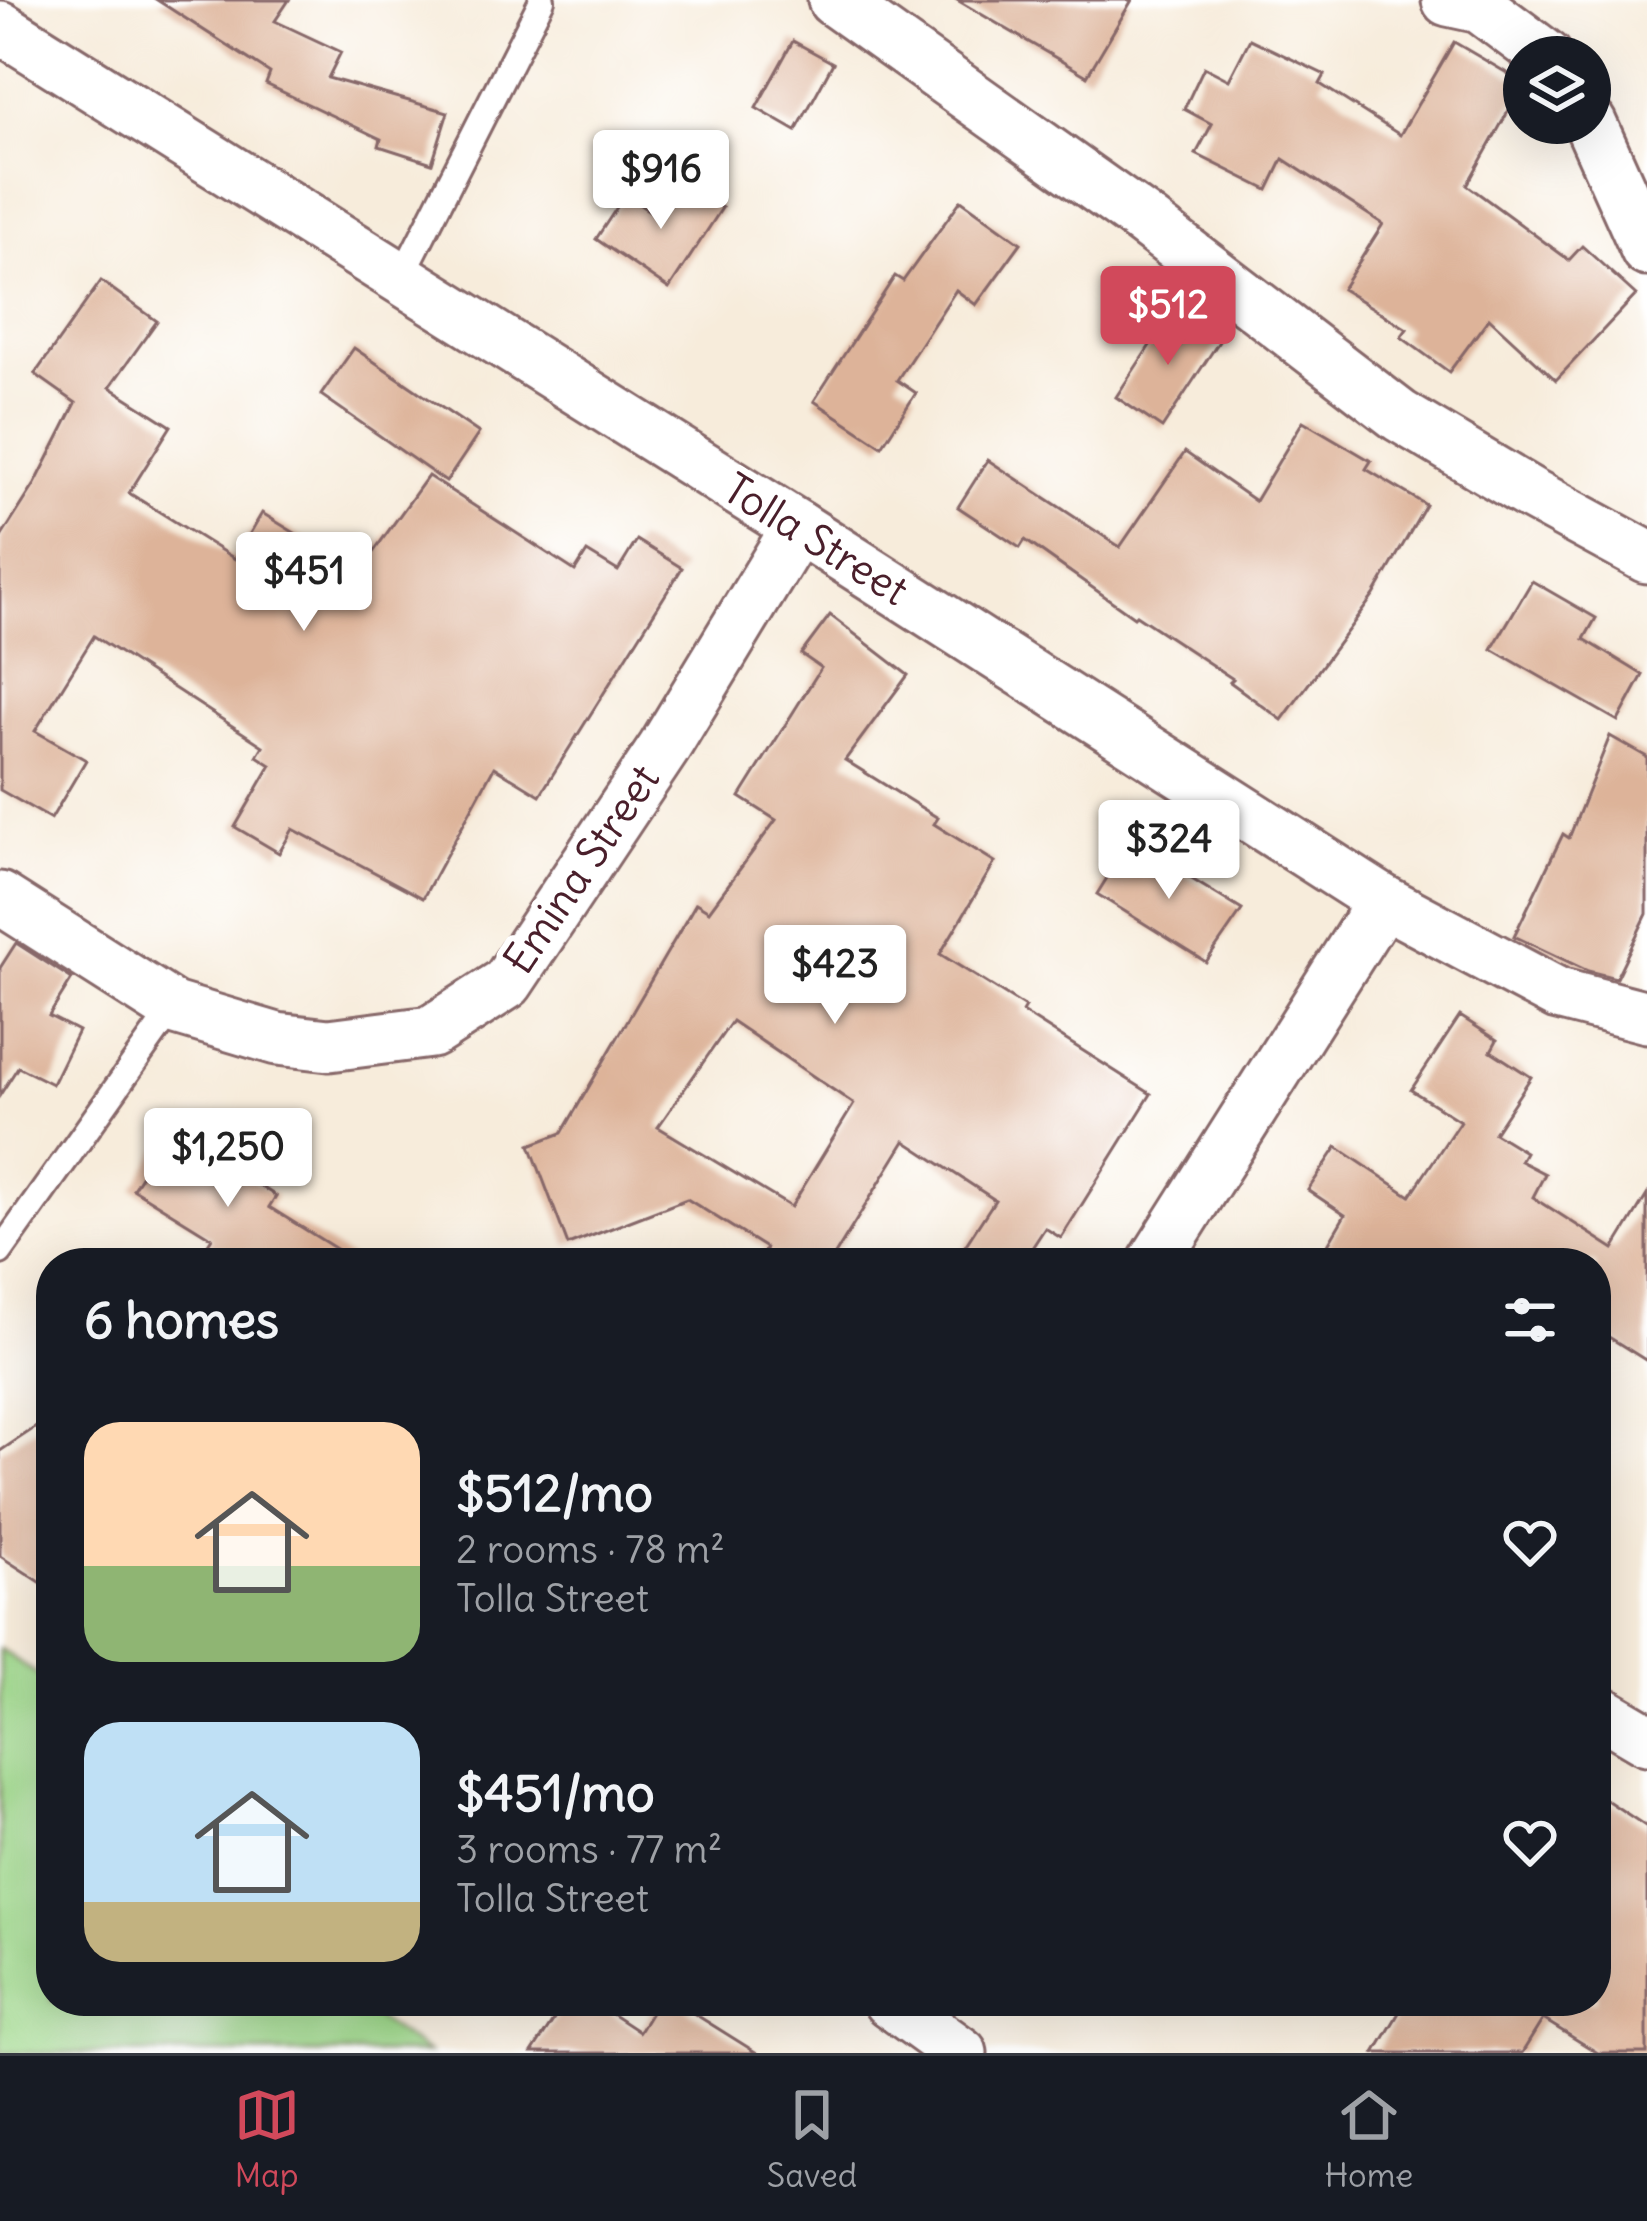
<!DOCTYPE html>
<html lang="en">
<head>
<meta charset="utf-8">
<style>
	:root { --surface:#171b24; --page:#20242c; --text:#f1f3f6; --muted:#9ea1a6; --line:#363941; --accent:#d1495b }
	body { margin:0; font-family:Delius,sans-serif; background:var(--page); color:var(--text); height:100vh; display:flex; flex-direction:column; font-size:45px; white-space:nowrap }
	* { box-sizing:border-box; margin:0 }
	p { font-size:39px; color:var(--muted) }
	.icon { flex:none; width:66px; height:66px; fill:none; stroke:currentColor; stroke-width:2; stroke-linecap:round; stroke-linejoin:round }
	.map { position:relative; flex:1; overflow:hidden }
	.sheet { position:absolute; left:36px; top:1248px; width:1575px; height:768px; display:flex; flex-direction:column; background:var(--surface); border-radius:48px; box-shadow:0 12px 48px #0002 }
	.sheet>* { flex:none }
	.fabs { position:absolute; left:1503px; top:36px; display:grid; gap:24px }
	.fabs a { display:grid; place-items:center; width:108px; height:108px; border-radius:50%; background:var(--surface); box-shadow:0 12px 48px #0002; font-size:60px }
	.price { position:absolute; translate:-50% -102px; padding:0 27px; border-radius:12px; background:#fff; color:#222; font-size:39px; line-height:78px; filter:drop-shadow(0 3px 6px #0008) }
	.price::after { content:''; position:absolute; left:50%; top:72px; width:36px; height:27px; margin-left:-18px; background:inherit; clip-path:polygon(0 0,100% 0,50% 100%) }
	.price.selected { background:var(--accent); color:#fff }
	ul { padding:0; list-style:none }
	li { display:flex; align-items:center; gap:36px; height:300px; padding:0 48px }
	li span { display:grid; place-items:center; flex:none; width:336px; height:240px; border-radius:36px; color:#555 }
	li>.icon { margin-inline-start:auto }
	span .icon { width:144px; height:144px; fill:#fffc; stroke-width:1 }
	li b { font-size:51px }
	h2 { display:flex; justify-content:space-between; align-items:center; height:144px; padding:0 48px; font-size:51px }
	.tab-bar { display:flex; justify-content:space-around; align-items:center; height:168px; border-top:3px solid var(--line); background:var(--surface); font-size:33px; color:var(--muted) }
	.tab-bar a { display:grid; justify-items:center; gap:6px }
	.tab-bar .selected { color:var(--accent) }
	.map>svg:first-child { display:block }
	.green { fill:#9ed78a; stroke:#747b5a; stroke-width:3 }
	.building { fill:#ddb399; fill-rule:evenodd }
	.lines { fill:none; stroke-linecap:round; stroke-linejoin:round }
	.service-casing { stroke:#876769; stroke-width:30 }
	.minor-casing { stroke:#876769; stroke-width:57 }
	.service { stroke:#fff; stroke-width:24 }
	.minor { stroke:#fff; stroke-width:51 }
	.labels { text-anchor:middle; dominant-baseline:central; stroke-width:12; stroke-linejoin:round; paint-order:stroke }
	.street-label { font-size:42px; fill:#4a1f2b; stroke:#fff }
</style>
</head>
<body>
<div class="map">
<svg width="1647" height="2053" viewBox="0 0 1647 2053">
	<rect width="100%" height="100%" fill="#fff"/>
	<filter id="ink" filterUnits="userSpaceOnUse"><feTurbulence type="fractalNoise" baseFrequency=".00833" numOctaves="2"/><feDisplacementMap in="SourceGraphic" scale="24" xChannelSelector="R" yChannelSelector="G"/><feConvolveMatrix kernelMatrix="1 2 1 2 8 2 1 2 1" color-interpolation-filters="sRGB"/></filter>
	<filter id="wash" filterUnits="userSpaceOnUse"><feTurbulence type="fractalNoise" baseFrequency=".004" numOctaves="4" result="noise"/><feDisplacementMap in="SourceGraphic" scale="48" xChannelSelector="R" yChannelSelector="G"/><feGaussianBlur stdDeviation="2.7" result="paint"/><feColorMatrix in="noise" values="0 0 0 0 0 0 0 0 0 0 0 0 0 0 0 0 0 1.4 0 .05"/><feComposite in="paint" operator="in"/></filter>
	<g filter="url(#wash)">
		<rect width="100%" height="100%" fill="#f7ecdb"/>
		<path class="green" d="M0,1649L51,1684V2001H351L428,2053H0Z"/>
		<g id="blocks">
			<g class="building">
				<path d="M157,0H289L275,21L341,52L328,78L448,112L432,163L379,146L381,139L266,84L270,73Z"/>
				<path d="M957,0H1132L1087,76Z"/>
				<path d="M1250,39L1325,75L1320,84L1400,135L1454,42L1524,83L1467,185L1569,260L1582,246L1636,295L1556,380L1489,318L1449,372L1401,337L1407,329L1342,289L1383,224L1283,159L1268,190L1196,154L1212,124L1184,109L1204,67L1229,80Z"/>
				<path d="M793,41L833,63L796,131L756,108Z"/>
				<path d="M679,179L722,208L669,289L596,239L625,195L654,214Z"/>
				<path d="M961,200L1021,243L976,305L956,290L897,380L916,393L882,446L814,401L895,276L903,281Z"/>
				<path d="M101,281L157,321L110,387L171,426L129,493L235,559L262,513L359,572L428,476L575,571L587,552L618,571L637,540L682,568L540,795L494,767L423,898L293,829L279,853L235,827L271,765L257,756L263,746L94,636L35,731L86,760L51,819L0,790V539L35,484L76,403L35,374Z"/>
				<path d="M1174,309L1220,340L1162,428L1116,397Z"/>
				<path d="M354,348L479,433L446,482L321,395Z"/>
				<path d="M1303,421L1371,461L1366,469L1426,505L1374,595L1282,720L1230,682L1233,679L1136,615L1134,617L1025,540L1020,548L958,507L988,460L1120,547L1185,452L1255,501Z"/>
				<path d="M1532,581L1596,618L1584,639L1643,675L1618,721L1492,649Z"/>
				<path d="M830,615L908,675L845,760L938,818L934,824L995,862L940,954L1025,1007L1022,1012L1151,1094L1061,1238L1045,1228L1022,1263H954L995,1200L905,1141L830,1263H757L766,1248L687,1199L568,1245L530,1145L562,1133L696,903L709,911L776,820L740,797L821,668L801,654ZM732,1021L854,1104L791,1207L658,1127Z"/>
				<path d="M1610,736L1647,757V914L1616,978L1588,971L1514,936L1563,834L1569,838Z"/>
				<path d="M1130,841L1242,910L1206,962L1097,894Z"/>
				<path d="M16,943L72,979L49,1016L78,1031L52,1084L18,1067L0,1095V968Z"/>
				<path d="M1460,1016L1497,1040L1491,1051L1531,1077L1494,1133L1525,1152L1520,1161L1545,1174L1533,1197L1614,1249L1647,1195V1361L1596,1329V1263H1317L1345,1215L1308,1190L1337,1147L1410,1196L1460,1121L1411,1090Z"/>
				<path d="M171,1130L276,1196L269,1207L359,1263H196L212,1238L133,1189Z"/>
				<path d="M51,1417V1589L0,1556V1451Z"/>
				<path d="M1596,1793L1647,1827V2053H1598L1543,2019L1522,2053H1375L1406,2001H1596Z"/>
				<path d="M566,2001H592L639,2032L658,2001H674L757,2053H532Z"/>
			</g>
		</g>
	</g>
	<g filter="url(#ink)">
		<use href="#blocks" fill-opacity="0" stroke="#876769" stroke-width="3"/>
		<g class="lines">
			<g class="service-casing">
				<g id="service">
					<path d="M400,280L542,0"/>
					<path d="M0,1252L173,1008"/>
				</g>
			</g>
			<g class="minor-casing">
				<g id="minor">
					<path d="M834,0L1141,218L1400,416L1531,494L1647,557"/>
					<path d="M1448,0L1480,7L1547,57"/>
					<path d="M0,27L798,527L1383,901L1558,994L1647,1017"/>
					<path d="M1590,123L1647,250"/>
					<path d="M0,898L173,1008L277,1039L329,1045L431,1032L507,983L664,748L798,527"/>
					<path d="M1154,1263L1383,901"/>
					<path d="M1596,1709L1647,1739"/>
					<path d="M889,2001L961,2053"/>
				</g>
			</g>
			<use href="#service" class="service"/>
			<use href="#minor" class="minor"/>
		</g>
	</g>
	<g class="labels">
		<g class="street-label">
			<text transform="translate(816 539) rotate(32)">Tolla Street</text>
			<text transform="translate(581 869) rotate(-56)">Emina Street</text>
		</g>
	</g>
</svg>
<div class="fabs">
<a><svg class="icon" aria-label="layers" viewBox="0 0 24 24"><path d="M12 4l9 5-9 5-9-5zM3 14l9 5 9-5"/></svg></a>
</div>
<b class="price" style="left:661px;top:232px">$916</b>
<b class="price selected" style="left:1168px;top:368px">$512</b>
<b class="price" style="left:304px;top:634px">$451</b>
<b class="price" style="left:1169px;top:902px">$324</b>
<b class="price" style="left:835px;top:1027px">$423</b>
<b class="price" style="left:228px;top:1210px">$1,250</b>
<section class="sheet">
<h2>6 homes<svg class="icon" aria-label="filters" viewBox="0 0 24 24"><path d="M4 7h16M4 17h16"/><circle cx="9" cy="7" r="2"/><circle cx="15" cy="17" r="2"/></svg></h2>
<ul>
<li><span style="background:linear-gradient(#ffd9b3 60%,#8fb573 0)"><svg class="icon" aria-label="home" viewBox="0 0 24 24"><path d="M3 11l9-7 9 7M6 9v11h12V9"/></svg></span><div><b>$512/mo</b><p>2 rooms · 78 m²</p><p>Tolla Street</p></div><svg class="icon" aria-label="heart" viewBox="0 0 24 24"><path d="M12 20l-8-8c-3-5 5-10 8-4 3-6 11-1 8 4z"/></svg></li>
<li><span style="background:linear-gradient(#bfe0f5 75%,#c2b280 0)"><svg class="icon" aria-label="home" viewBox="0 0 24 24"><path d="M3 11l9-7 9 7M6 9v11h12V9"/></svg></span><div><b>$451/mo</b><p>3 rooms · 77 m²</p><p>Tolla Street</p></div><svg class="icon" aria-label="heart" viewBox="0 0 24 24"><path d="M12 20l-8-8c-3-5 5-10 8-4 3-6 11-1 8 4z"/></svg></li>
</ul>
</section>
</div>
<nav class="tab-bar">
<a class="selected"><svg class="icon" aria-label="map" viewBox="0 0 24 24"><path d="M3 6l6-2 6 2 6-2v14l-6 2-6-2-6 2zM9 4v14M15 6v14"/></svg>Map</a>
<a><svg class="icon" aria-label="saved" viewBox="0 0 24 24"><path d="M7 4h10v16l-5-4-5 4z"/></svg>Saved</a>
<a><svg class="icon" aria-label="home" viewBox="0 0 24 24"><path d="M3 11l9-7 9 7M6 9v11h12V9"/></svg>Home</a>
</nav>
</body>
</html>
